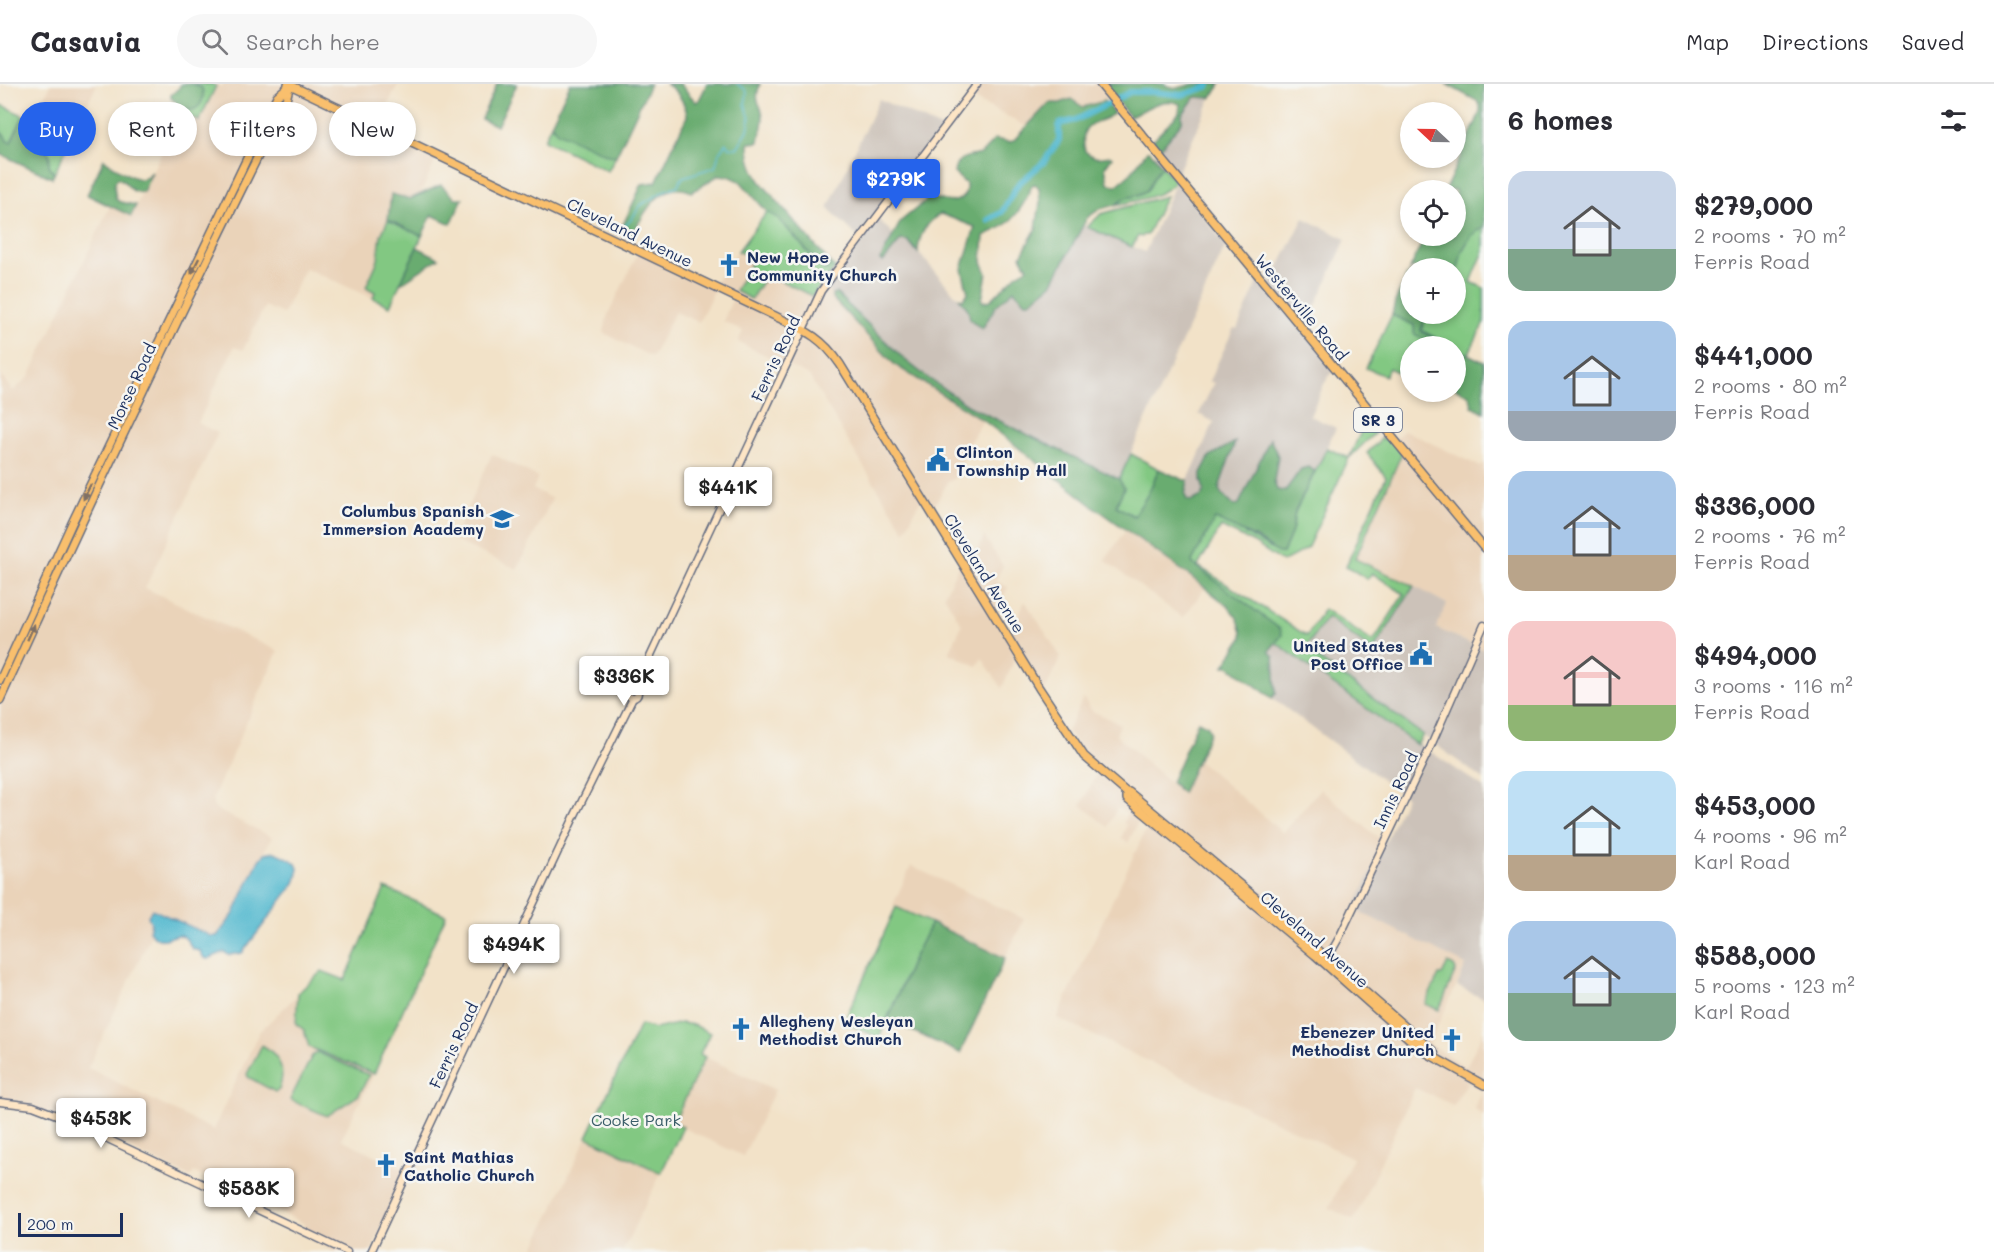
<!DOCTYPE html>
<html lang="en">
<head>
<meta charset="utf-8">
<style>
	:root { --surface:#fff; --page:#f7f7f7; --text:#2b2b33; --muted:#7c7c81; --line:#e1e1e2; --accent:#2563eb }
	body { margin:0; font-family:Mali,sans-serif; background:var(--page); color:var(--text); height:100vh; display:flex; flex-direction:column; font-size:22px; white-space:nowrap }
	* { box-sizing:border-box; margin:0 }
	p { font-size:20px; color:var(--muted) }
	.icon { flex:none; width:33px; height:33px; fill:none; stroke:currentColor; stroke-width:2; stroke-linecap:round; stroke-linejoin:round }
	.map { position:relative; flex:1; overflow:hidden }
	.details { display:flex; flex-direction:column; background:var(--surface); width:510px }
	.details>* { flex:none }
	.top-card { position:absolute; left:18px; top:18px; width:570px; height:54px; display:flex; gap:12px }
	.needle { width:39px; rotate:292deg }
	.tools { position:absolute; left:1400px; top:18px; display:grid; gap:12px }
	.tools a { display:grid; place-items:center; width:66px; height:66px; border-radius:50%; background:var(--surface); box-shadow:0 3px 9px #0003; font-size:30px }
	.scale { position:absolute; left:18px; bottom:15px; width:105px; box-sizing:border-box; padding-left:6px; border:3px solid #1b2f5e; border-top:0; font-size:16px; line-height:21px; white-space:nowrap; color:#1b2f5e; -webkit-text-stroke:4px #f6f6f2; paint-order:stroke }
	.price { position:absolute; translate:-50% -51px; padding:0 14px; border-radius:6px; background:#fff; color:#222; font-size:20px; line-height:39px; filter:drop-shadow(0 2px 3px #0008) }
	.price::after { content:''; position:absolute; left:50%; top:36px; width:18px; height:14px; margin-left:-9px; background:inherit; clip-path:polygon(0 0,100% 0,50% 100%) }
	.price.active { background:var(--accent); color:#fff }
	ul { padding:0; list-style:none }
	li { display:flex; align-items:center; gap:18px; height:150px; padding:0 24px }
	li span { display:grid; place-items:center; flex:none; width:168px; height:120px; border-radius:18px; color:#555 }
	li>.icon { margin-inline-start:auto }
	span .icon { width:72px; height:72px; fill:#fffc; stroke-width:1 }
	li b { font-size:26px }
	h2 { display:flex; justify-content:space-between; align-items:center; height:72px; padding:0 24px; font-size:26px }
	.pill { padding:0 21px; border-radius:27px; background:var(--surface); box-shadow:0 3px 9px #0003; font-size:21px; line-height:54px }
	.pill.active { background:var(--accent); color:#fff }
	header { display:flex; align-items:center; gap:36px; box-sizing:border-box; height:84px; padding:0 30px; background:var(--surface); border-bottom:2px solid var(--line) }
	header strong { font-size:28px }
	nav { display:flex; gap:33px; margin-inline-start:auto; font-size:21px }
	.search { width:420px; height:54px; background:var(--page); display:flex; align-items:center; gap:15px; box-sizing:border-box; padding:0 21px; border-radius:33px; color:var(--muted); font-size:22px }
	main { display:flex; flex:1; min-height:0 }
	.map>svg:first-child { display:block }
	.built { fill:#ead3b9 }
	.industrial { fill:#ccc2b9 }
	.green { fill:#82c882; stroke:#4e7c70; stroke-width:1.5 }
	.forest { fill:#69ac70; stroke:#426e67; stroke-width:1.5; fill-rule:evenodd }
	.water { fill:#50b7ce; stroke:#367396; stroke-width:1.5 }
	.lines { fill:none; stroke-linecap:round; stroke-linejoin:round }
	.stream { stroke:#50b7ce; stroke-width:1.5 }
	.river { stroke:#50b7ce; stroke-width:6 }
	.secondary-casing { stroke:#666e83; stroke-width:9 }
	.primary-casing { stroke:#666e83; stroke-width:10 }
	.secondary { stroke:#fde5c5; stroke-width:6 }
	.primary { stroke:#f9bf6d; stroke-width:7 }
	.oneway { fill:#7f7065 }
	.labels { text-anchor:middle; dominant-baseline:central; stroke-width:5; stroke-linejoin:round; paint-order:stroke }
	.shield { fill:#f6f6f2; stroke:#5d6b8a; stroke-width:1.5 }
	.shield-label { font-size:15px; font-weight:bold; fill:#1b2f5e }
	.street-label { font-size:16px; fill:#1b2f5e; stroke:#f6f6f2 }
	.poi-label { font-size:16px; font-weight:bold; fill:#1b2f5e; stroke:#f6f6f2; text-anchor:start }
	.park-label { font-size:16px; fill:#3a5d69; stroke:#f6f6f2 }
</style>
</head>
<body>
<header>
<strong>Casavia</strong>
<div class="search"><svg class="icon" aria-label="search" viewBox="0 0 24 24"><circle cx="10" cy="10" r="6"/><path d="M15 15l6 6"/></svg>Search here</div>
<nav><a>Map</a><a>Directions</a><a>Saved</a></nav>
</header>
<main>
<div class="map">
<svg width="1484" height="1168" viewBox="0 0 1484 1168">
	<rect width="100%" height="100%" fill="#f6f6f2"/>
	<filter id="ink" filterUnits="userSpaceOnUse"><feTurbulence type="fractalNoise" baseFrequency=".0167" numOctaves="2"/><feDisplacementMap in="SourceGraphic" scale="12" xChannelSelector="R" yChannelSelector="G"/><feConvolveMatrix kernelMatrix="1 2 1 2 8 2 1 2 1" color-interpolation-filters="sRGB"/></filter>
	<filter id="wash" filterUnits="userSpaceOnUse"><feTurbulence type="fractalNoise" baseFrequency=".008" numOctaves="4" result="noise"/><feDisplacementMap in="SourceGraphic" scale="24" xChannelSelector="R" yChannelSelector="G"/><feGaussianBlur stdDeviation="1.35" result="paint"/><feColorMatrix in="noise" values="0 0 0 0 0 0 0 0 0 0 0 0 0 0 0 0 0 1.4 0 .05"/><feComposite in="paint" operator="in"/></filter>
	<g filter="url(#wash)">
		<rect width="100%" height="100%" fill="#f2e2c8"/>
		<g class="built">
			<path d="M51,0H97L77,42L39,24Z"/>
			<path d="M217,0L222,3L224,0H398L378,42L438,71L420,111L410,115L396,110L391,111L388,136L381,151L378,176L366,203L375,208L373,214L305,184L283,230L265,222L243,266L234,263L198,339L218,349L145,504L278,567L213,714V722L219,727L272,753L259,777L233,831L217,852H211L156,825L149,847L151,851L88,984L213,1046L259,948L322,887L404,922L374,990L341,1055L408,1087L371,1168H334L311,1156L303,1139L194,1088L190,1093L61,1032L0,1016V290L13,307L29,293L110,122L131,132L180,29L199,37Z"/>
			<path d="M977,0H1103L1112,11L1104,17L1089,23H1083L1071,15L1060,19H1049L1027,43L968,12Z"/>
			<path d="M639,167L680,183L713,202L738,167L753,175L736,206L767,190L811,212L821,200L832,210V214L895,281L983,336L961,373L964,376L953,396L948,398L931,427L921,415L905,447L857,372L809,292L738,258L743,247L723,237L734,212L715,204L699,238L675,228L652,273L604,249L607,233Z"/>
			<path d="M1404,346L1481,383L1484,377V566L1436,544L1446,519L1355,475L1402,369L1392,358Z"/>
			<path d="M492,370L538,393L533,405L552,415L517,485L453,456Z"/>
			<path d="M1126,446L1205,504L1183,534L1105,476Z"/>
			<path d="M984,452L1003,482L995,497L1008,503L995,530L1009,552L1025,517L1061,573L1043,610L1017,570L1002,604L982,574L977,582L949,569L962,541L944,511L961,477L968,486Z"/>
			<path d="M1083,614L1092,627L1120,640L1116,651L1182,709L1198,676L1283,749L1320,705L1385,759L1466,881L1429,960L1466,983L1484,946V1032L1474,1024L1483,1008L1468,998L1453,1021L1415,1004L1354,1136L1329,1124L1353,1074L1057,934L1150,737L1142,730L1128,759L1121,754L1127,741L1123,739L1127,729L1117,724L1108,743L1081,721L1099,686L1067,648Z"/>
			<path d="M911,782L1024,835L1005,874L893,821Z"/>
			<path d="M705,973L775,1006L743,1072L673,1039Z"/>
			<path d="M587,1053L661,1089L622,1168H532Z"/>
		</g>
		<g class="industrial">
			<path d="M1195,13L1211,14L1174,96L1154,71L1182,39V31Z"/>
			<path d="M879,15L943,45L876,133L893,150L891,158L880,173L883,177L901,157H908L968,225V232L981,245L996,222L1000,220L1014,206L1026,217L1038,212L1052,200L1083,141L1145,168L1176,98L1226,161L1119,395L969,322L928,294L904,275L836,209L832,210L821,200L835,184L836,185L859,154L828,124Z"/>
			<path d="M1304,134L1346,155L1304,247L1335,284L1324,300L1310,332L1336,344L1315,387L1308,383L1301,385L1285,407L1277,406L1274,397L1278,372L1270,356L1239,420L1235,422L1220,408L1219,404L1234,359L1207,375L1201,396L1204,406L1202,412L1192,417L1187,416L1185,411L1188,396L1214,338L1199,330L1214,299L1209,297L1234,244L1237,245L1258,198L1266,208Z"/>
			<path d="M1414,502L1447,520L1436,544L1484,566V696L1305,565L1326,533L1373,566Z"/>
			<path d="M1275,558L1417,661L1419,660L1484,704V915L1457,902L1466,881L1354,825L1406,713L1272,614L1276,609L1274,573L1269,567Z"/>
		</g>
		<g class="green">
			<path d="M194,0H212L216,2L199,37L180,29L182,24L188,25L197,2Z"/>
			<path d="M1,21L25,32L23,33L11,58L7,57L2,49L0,48Z"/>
			<path d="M39,24L77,42L54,90L49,81L50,72L46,66L29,58C30,47 35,33 39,24Z"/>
			<path d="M551,40L553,44L608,71L616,72L608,87L544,56Z"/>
			<path d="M1163,83L1174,96V99C1160,114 1136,116 1117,121C1124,112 1133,114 1142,109C1153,103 1152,88 1163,83Z"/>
			<path d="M1166,112L1147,151H1143L1142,153L1138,152L1132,163L1087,143L1101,130Z"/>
			<path d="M767,128L778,134L823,185L826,186L830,184L831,180L835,184L812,212L767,190L751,215L735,207L753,175L738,167Z"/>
			<path d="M388,136L422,152L390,222L373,214L375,208L366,203L378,176L381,151Z"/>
			<path d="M1484,142V167L1471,198L1484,204V239L1468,271L1421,246L1427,230H1455C1455,204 1454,176 1469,154C1473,149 1480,147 1484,142Z"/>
			<path d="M1392,231L1414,241L1416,251L1437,262H1410V294L1389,284L1385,292L1366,284Z"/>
			<path d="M1369,330L1378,342V346L1349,374L1307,465L1282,478L1254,459L1221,443L1198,482L1307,552L1324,525L1373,558L1404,510L1372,489L1367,495L1346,482L1386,393L1367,369L1382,354L1390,356L1402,369L1355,475L1414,502L1373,567L1327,533L1305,565L1423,651L1417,661L1275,558L1282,551L1193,480L1192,477L1215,435C1233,438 1273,470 1283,469L1292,447L1295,428L1327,364L1349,374Z"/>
			<path d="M1131,370L1159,385L1148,410L1134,433L1116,422L1124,404L1119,395Z"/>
			<path d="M385,804L446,831L374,990L309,963L304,946L296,940L298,909L322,887L345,896Z"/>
			<path d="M896,823L931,839L911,879L879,954L844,938Z"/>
			<path d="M1448,879L1454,882L1456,886L1439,926L1425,920L1439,891H1442Z"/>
			<path d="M681,939L694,941L710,949L700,970L705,973L674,1038L683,1043L661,1089L587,1053L640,941L655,945Z"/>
			<path d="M262,961C280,971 286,987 279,1006L275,1008L248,993L247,990Z"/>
			<path d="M317,968L369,991L359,1011L327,1032L290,1016L312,972Z"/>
		</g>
		<g class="forest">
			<path d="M181,0H194L202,4C206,16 198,31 183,24C179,22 175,17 171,14V11L179,4Z"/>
			<path d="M497,0H517L497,42L481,35Z"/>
			<path d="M570,0H650L616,72L608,71L557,48L551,40Z"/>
			<path d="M666,0H680L696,18L699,16L707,0H760C753,22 762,17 763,33C763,41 760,50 759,58L750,59L749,61C749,76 753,85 760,97L831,180L830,184L826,186L823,185L778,134L767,128L740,97L729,92L719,91L692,108C662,94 644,128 633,150L629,151L623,148L622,143L642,100L656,98L687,32C686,20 677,6 666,0Z"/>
			<path d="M1103,0H1165L1167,2L1177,4L1195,0H1221L1211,14L1195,13L1182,31V38L1158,67L1152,57L1179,29L1180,20C1162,12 1147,25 1130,33Z"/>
			<path d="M1446,0H1484V89L1482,100L1484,104V142L1471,152L1462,167L1455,198V184H1410V230H1427L1421,246L1422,248L1452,262H1437L1416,251L1414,249V241L1392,231L1395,218L1425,152H1455V106H1445L1480,29V21L1477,17Z"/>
			<path d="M1071,15L1083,23L1104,17L1114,29C1101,42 1077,33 1085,67C1094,75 1099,74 1111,72L1112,73L1105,83L1108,99L1116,102L1129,91L1147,67H1150L1163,83C1152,88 1154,99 1147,106C1138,114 1124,111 1116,121L1100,125L1087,134L1052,200L1030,218H1026L1014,206L996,222L982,245L970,235L968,225L959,214L963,215L968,209L962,185L975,143L941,130C927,137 918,152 918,169L908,157L901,156L883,178L880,176L901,137L929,114C941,113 946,121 958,116C966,112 966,109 966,100L954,89C956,72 967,73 981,70L995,55L1009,58L1013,57L1049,19H1060ZM1035,100L1039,104L1040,119L1036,145L1021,172L1028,184L1017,190L991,216L983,218L982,216L987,189L982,178L984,152C990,148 996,147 1002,143C1017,133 1026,118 1032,101Z"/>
			<path d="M25,32L34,38L29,58L49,69V81L54,90L52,94L0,70V48L5,52L7,57L11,58L23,33Z"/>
			<path d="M104,75C110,81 132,94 140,95C146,95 149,91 152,88L143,108C130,111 129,98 118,94C112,100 115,107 116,115L120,118L136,121L131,132L87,111Z"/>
			<path d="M441,101L455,114H463L451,140L432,131L422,152L388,136L391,110L410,115Z"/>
			<path d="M417,163L439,174L400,200Z"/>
			<path d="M836,209L904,275L928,294L969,322L1119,395L1124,404L1116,422L1134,432L1148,410L1159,385L1184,396H1188L1185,411L1187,416L1192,417L1202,412L1204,406L1201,396V389L1210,372L1235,358L1219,404L1220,408L1234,422L1239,420L1270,355L1278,372L1274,397L1277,406L1285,407L1301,385L1308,383L1315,387L1295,428L1292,447L1283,469H1278L1256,454L1215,435L1192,477L1193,480L1280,545L1282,551L1269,567L1274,573L1276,609L1272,614L1229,582H1224L1242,554V549L1238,535L1228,522L1190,492L1093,422L983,336L895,281L832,214V210Z"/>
			<path d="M1455,264L1484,278V328L1472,322L1470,312L1455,304Z"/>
			<path d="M1198,637L1208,642L1210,648L1182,709L1171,698Z"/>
			<path d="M931,839L1005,874L960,969L888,936L911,879Z"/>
		</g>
		<path class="water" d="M274,768C292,776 304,777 295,799L242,869L229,871L224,868L208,875L204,874L200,867L192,865C178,832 168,871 149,847L151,839L148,832L152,825L211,852H217L233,831L259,776L264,770Z"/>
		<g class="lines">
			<path class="stream" d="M619,147L630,137L641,121L664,107L677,102L683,93L715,83L720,67L726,59L729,63L737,64L748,46L750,35L745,19L747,10L746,6L737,0"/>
			<g class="river">
				<path d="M1117,15L1130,8H1154L1182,11L1208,3L1209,0"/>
				<path d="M988,136L1002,128L1018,100L1043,79L1059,56V40L1076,36L1110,19"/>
			</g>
		</g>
	</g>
	<g filter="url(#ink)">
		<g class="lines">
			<g class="secondary-casing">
				<g id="secondary">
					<circle cx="633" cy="609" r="5"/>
					<path d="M636,606L643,588L821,207L977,0"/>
					<path d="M1326,877L1339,854L1430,664L1484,541"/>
					<path d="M0,1018L33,1022L59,1032L347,1168"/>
					<path d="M371,1168L575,731L633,614"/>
				</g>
			</g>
			<g class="primary-casing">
				<g id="primary">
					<path d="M288,0L775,232C804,246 821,252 840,280L1039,604L1084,672L1127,709L1129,708L1299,850L1434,968L1435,972"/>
					<path d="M1100,0L1484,464"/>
					<path d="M0,596L72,439L277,12L290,1"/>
					<path d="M0,616C92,414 187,214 286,16L290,0"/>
					<path d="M1127,709V715L1315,871L1423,967L1484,1001"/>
				</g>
			</g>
			<use href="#secondary" class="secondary"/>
			<use href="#primary" class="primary"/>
		</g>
		<defs><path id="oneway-solid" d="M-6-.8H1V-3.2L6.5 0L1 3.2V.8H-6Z" transform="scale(1.5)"/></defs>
		<g class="oneway">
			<use href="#oneway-solid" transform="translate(195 182) rotate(117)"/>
			<use href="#oneway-solid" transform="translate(87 408) rotate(116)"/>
			<use href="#oneway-solid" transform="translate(31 548) rotate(-66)"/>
		</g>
	</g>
	<defs>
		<g id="church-bare" transform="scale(1.8)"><path d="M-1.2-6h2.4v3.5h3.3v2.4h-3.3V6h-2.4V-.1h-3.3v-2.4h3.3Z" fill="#1f6fb2" stroke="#f6f6f2" stroke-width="2.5" paint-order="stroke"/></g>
		<g id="civic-bare" transform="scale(1.8)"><path d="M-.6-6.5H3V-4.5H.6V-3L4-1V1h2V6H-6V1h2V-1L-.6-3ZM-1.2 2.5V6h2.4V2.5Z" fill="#1f6fb2" stroke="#f6f6f2" stroke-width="2.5" paint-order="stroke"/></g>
		<g id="school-bare" transform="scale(1.8)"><path d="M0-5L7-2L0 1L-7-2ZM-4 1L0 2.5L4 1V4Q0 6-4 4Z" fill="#1f6fb2" stroke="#f6f6f2" stroke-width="2.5" paint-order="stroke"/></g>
	</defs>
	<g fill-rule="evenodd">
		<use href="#church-bare" x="729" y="181"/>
		<use href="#civic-bare" x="938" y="376"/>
		<use href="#school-bare" x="502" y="435"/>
		<use href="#civic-bare" x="1421" y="570"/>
		<use href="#church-bare" x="741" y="945"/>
		<use href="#church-bare" x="1452" y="956"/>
		<use href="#church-bare" x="386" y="1081"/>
	</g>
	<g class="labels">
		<rect class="shield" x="1354" y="324" width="48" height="24" rx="4.5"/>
		<g class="shield-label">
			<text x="1378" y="336">SR 3</text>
		</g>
		<g class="street-label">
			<text transform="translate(630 148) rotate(26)">Cleveland Avenue</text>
			<text transform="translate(1302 223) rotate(50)">Westerville Road</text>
			<text transform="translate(775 274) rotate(-65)">Ferris Road</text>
			<text transform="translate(131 302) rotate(-65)">Morse Road</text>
			<text transform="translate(985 489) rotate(58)">Cleveland Avenue</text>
			<text transform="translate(1395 706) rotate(-65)">Innis Road</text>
			<text transform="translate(1315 855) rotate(41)">Cleveland Avenue</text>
			<text transform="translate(453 961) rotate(-65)">Ferris Road</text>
		</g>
		<g class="poi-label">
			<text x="747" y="172">New Hope<tspan x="747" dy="18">Community Church</tspan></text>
			<text x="956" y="367">Clinton<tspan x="956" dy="18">Township Hall</tspan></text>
			<text x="484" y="426" text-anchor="end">Columbus Spanish<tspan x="484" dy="18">Immersion Academy</tspan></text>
			<text x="1403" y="561" text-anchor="end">United States<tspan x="1403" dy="18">Post Office</tspan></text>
			<text x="759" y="936">Allegheny Wesleyan<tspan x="759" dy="18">Methodist Church</tspan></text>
			<text x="1434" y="947" text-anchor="end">Ebenezer United<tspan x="1434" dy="18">Methodist Church</tspan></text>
			<text x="404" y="1072">Saint Mathias<tspan x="404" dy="18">Catholic Church</tspan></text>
		</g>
		<g class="park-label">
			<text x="636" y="1035">Cooke Park</text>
		</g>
	</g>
</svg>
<div class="tools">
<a><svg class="needle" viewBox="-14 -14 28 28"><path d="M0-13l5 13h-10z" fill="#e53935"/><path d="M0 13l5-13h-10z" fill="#7c7c81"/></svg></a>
<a><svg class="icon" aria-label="locate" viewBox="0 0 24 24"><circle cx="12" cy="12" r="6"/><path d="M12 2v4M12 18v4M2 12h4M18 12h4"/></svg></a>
<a>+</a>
<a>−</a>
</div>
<div class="scale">200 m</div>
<b class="price active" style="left:896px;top:126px">$279K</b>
<b class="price" style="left:728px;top:434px">$441K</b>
<b class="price" style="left:624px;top:623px">$336K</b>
<b class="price" style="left:514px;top:891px">$494K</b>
<b class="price" style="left:101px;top:1065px">$453K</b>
<b class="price" style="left:249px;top:1135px">$588K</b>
<div class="top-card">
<a class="pill active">Buy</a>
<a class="pill">Rent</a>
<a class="pill">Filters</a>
<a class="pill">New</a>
</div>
</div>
<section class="details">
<h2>6 homes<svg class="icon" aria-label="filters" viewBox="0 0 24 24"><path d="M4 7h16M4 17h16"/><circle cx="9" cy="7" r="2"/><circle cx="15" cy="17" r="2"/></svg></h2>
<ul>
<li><span style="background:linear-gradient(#c9d6e8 65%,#7fa58c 0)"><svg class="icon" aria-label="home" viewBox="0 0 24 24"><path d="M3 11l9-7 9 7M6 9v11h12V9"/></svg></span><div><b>$279,000</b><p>2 rooms · 70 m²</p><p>Ferris Road</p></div></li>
<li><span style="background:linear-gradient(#a9c7e8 75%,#9aa5b1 0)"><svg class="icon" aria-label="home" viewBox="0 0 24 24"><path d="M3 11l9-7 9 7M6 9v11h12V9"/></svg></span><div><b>$441,000</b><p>2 rooms · 80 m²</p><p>Ferris Road</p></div></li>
<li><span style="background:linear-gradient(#a9c7e8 70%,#b9a48a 0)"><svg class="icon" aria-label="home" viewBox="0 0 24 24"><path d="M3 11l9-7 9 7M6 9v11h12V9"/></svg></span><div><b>$336,000</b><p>2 rooms · 76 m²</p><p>Ferris Road</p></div></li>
<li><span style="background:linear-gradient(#f6c9c9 70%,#8fb573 0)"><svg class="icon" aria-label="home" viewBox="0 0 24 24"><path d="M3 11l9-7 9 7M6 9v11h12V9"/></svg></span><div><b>$494,000</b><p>3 rooms · 116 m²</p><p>Ferris Road</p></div></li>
<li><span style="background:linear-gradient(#bfe0f5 70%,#b9a48a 0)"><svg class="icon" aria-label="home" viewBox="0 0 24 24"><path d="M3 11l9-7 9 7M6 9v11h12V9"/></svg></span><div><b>$453,000</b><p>4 rooms · 96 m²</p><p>Karl Road</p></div></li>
<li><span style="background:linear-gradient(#a9c7e8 60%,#7fa58c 0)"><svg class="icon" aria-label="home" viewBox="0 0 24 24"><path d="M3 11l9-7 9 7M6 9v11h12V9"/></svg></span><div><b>$588,000</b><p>5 rooms · 123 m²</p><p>Karl Road</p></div></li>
</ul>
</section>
</main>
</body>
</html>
